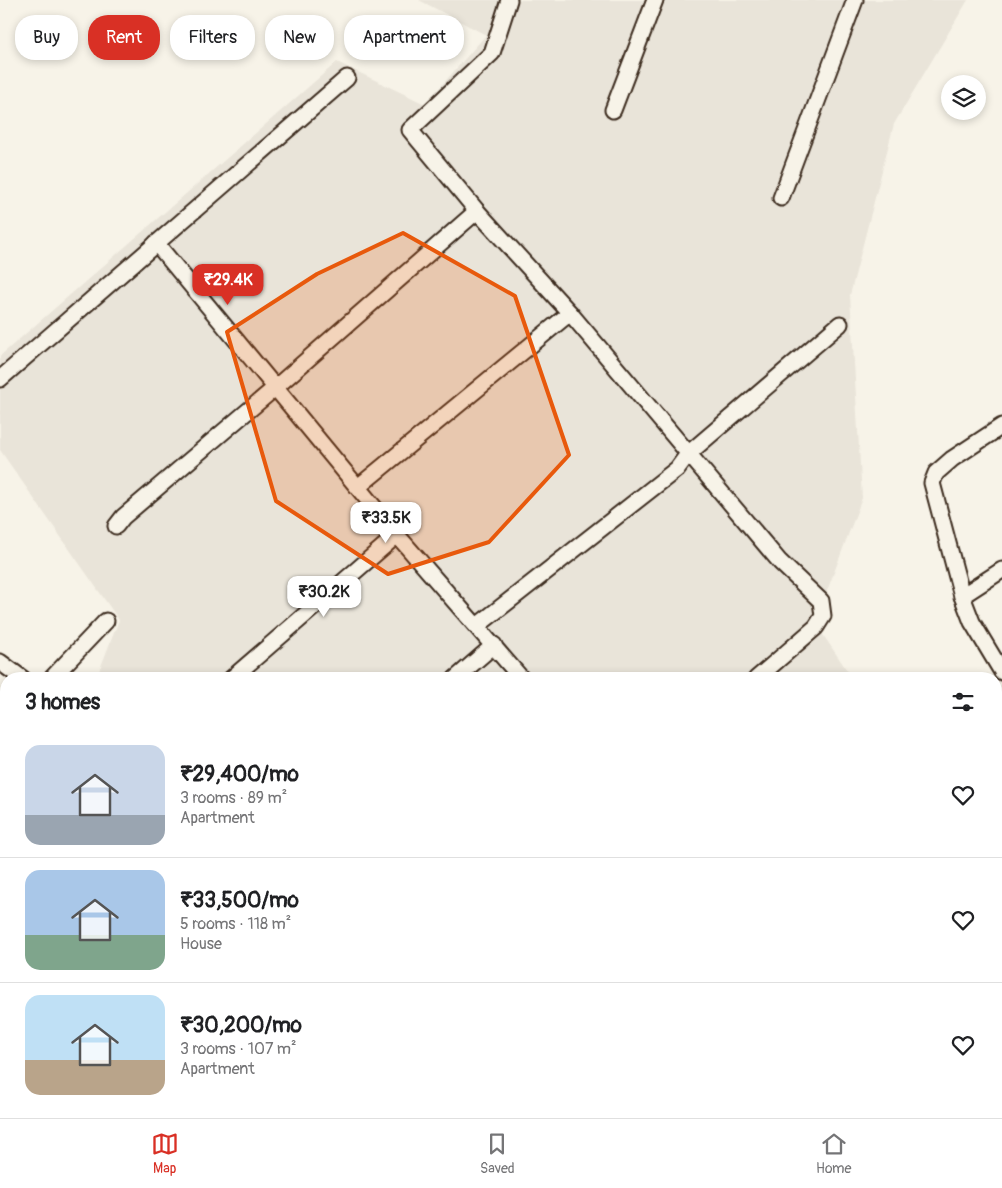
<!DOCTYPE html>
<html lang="en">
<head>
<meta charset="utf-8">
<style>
	:root { --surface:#fff; --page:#f2f2f2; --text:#202124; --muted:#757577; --line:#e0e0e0; --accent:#d93025 }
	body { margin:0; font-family:Pangolin,sans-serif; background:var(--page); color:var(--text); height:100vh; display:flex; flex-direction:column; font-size:19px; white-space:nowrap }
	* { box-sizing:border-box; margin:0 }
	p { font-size:16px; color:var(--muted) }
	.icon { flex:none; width:28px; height:28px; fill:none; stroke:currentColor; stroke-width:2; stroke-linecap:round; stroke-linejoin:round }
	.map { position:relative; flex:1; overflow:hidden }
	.panel { position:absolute; left:0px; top:672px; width:1002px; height:446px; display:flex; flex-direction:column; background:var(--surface); border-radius:20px 20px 0 0; box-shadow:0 2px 8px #0003 }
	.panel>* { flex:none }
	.guide { position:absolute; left:15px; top:15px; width:500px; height:45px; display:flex; gap:10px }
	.fabs { position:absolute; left:941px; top:75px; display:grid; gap:10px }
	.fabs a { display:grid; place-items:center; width:45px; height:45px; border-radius:50%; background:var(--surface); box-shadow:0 2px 8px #0003; font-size:25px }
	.price { position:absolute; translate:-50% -42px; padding:0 11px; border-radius:10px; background:#fff; color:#222; font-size:16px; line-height:32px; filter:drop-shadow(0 1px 2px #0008) }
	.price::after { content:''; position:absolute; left:50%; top:30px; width:15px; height:11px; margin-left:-8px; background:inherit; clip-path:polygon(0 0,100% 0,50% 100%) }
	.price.on { background:var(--accent); color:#fff }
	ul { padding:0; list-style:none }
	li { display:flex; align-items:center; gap:15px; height:125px; padding:0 25px }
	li+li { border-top:1px solid var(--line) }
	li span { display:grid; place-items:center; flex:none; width:140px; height:100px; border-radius:15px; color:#555 }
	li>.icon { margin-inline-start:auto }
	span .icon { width:60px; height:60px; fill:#fffc; stroke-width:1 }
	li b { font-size:21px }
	h2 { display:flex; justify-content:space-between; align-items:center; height:60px; padding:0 25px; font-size:21px }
	.chip { padding:0 18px; border-radius:20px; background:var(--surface); box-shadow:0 2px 8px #0003; font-size:18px; line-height:45px }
	.chip.on { background:var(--accent); color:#fff }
	.tabs { display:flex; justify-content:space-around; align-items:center; height:70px; border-top:1px solid var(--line); background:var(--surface); font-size:14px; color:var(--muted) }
	.tabs a { display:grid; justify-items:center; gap:2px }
	.tabs .on { color:var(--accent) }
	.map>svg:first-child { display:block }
	.built { fill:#e9e4d9 }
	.water { fill:#b4aca0; stroke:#84786c }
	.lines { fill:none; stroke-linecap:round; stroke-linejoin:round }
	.minor-casing { stroke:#3b2a1e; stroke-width:19 }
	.minor { stroke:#f7f3e8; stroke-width:15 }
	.marked { fill:#e8590c; fill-opacity:0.2; stroke:#e8590c; stroke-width:4; stroke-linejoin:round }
</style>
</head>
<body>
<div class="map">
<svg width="1002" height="1118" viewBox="0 0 1002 1118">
	<rect width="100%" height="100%" fill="#f7f3e8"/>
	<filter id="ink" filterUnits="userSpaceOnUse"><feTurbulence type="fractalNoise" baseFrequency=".02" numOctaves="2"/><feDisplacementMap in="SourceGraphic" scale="10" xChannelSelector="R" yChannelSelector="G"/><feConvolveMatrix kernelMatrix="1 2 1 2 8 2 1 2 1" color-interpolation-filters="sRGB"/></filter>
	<g filter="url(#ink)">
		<g class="built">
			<path d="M419,0H968L894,124L850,295L862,498L815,623L853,679H96L119,620L0,450V356L337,62L425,104L486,35Z"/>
			<path d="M1002,763V821L996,813V766Z"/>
			<path d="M6,811V1112L728,1113L722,1118H0V818Z"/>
			<path d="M1002,940V1118H921L916,1113L996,1112V944Z"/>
		</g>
		<path class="water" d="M996,849L1002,851V927L996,929Z"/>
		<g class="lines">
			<g class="minor-casing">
				<g id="minor">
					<path d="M509,0L492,53L410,130L477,211L570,313L780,562L821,601L823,616L816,627L756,679"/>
					<path d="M613,110L655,0"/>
					<path d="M781,198L855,0"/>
					<path d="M156,243L397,535L522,679"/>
					<path d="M0,379L347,78"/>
					<path d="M1002,426L952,459L936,473L932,483L962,596L972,622L1002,672"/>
					<path d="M358,487L570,313"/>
					<path d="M116,526L123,517L276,387L477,211"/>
					<path d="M962,596L1002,570"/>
					<path d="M477,626L677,469L688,454L840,324"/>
					<path d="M0,662L23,679"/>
					<path d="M51,679L106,621"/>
					<path d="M231,679L397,535"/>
					<path d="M455,679L494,645"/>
					<path d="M0,836L6,832"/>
					<path d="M0,946L6,952"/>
					<path d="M996,958L1002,954"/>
					<path d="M179,1112L185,1118"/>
					<path d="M542,1112L549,1118"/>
					<path d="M889,1112L893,1118"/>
					<path d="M20,1118L25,1112"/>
					<path d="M216,1118L221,1112"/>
					<path d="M403,1118L408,1112"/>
					<path d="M827,1118L830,1112"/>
				</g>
			</g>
			<use href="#minor" class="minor"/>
		</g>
	</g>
	<path class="marked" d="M403,233L515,296L569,455L489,542L388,574L276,501L227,332L317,274Z"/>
</svg>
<div class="fabs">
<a><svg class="icon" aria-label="layers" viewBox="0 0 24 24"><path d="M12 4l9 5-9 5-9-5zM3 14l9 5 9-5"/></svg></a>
</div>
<b class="price on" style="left:228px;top:306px">₹29.4K</b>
<b class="price" style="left:386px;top:544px">₹33.5K</b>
<b class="price" style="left:324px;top:618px">₹30.2K</b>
<div class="guide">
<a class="chip">Buy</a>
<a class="chip on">Rent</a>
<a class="chip">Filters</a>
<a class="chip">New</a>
<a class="chip">Apartment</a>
</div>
<section class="panel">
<h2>3 homes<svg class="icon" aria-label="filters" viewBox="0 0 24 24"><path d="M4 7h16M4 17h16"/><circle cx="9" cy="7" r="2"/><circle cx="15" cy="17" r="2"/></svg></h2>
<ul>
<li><span style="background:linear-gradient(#c9d6e8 70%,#9aa5b1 0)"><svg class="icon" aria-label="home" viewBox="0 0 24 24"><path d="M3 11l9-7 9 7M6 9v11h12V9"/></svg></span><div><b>₹29,400/mo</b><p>3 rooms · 89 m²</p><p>Apartment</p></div><svg class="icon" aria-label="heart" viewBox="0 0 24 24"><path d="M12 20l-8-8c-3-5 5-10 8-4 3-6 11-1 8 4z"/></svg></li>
<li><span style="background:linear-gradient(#a9c7e8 65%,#7fa58c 0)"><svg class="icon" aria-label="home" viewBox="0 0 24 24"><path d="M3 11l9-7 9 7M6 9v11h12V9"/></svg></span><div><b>₹33,500/mo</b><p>5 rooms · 118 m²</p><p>House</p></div><svg class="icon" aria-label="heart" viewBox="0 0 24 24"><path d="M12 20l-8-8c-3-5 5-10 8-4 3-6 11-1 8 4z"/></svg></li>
<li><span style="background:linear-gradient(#bfe0f5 65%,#b9a48a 0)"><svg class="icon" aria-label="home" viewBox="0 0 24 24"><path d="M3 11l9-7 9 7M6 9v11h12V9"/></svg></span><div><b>₹30,200/mo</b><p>3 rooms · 107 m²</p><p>Apartment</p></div><svg class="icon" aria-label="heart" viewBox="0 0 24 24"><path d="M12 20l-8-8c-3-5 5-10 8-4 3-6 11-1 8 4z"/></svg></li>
</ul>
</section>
</div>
<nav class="tabs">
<a class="on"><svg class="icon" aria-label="map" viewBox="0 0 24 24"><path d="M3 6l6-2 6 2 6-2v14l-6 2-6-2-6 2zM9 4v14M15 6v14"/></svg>Map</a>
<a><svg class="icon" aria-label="saved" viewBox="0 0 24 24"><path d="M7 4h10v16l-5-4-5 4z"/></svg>Saved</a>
<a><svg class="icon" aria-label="home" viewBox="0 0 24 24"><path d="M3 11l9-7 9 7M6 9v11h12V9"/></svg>Home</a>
</nav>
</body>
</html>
